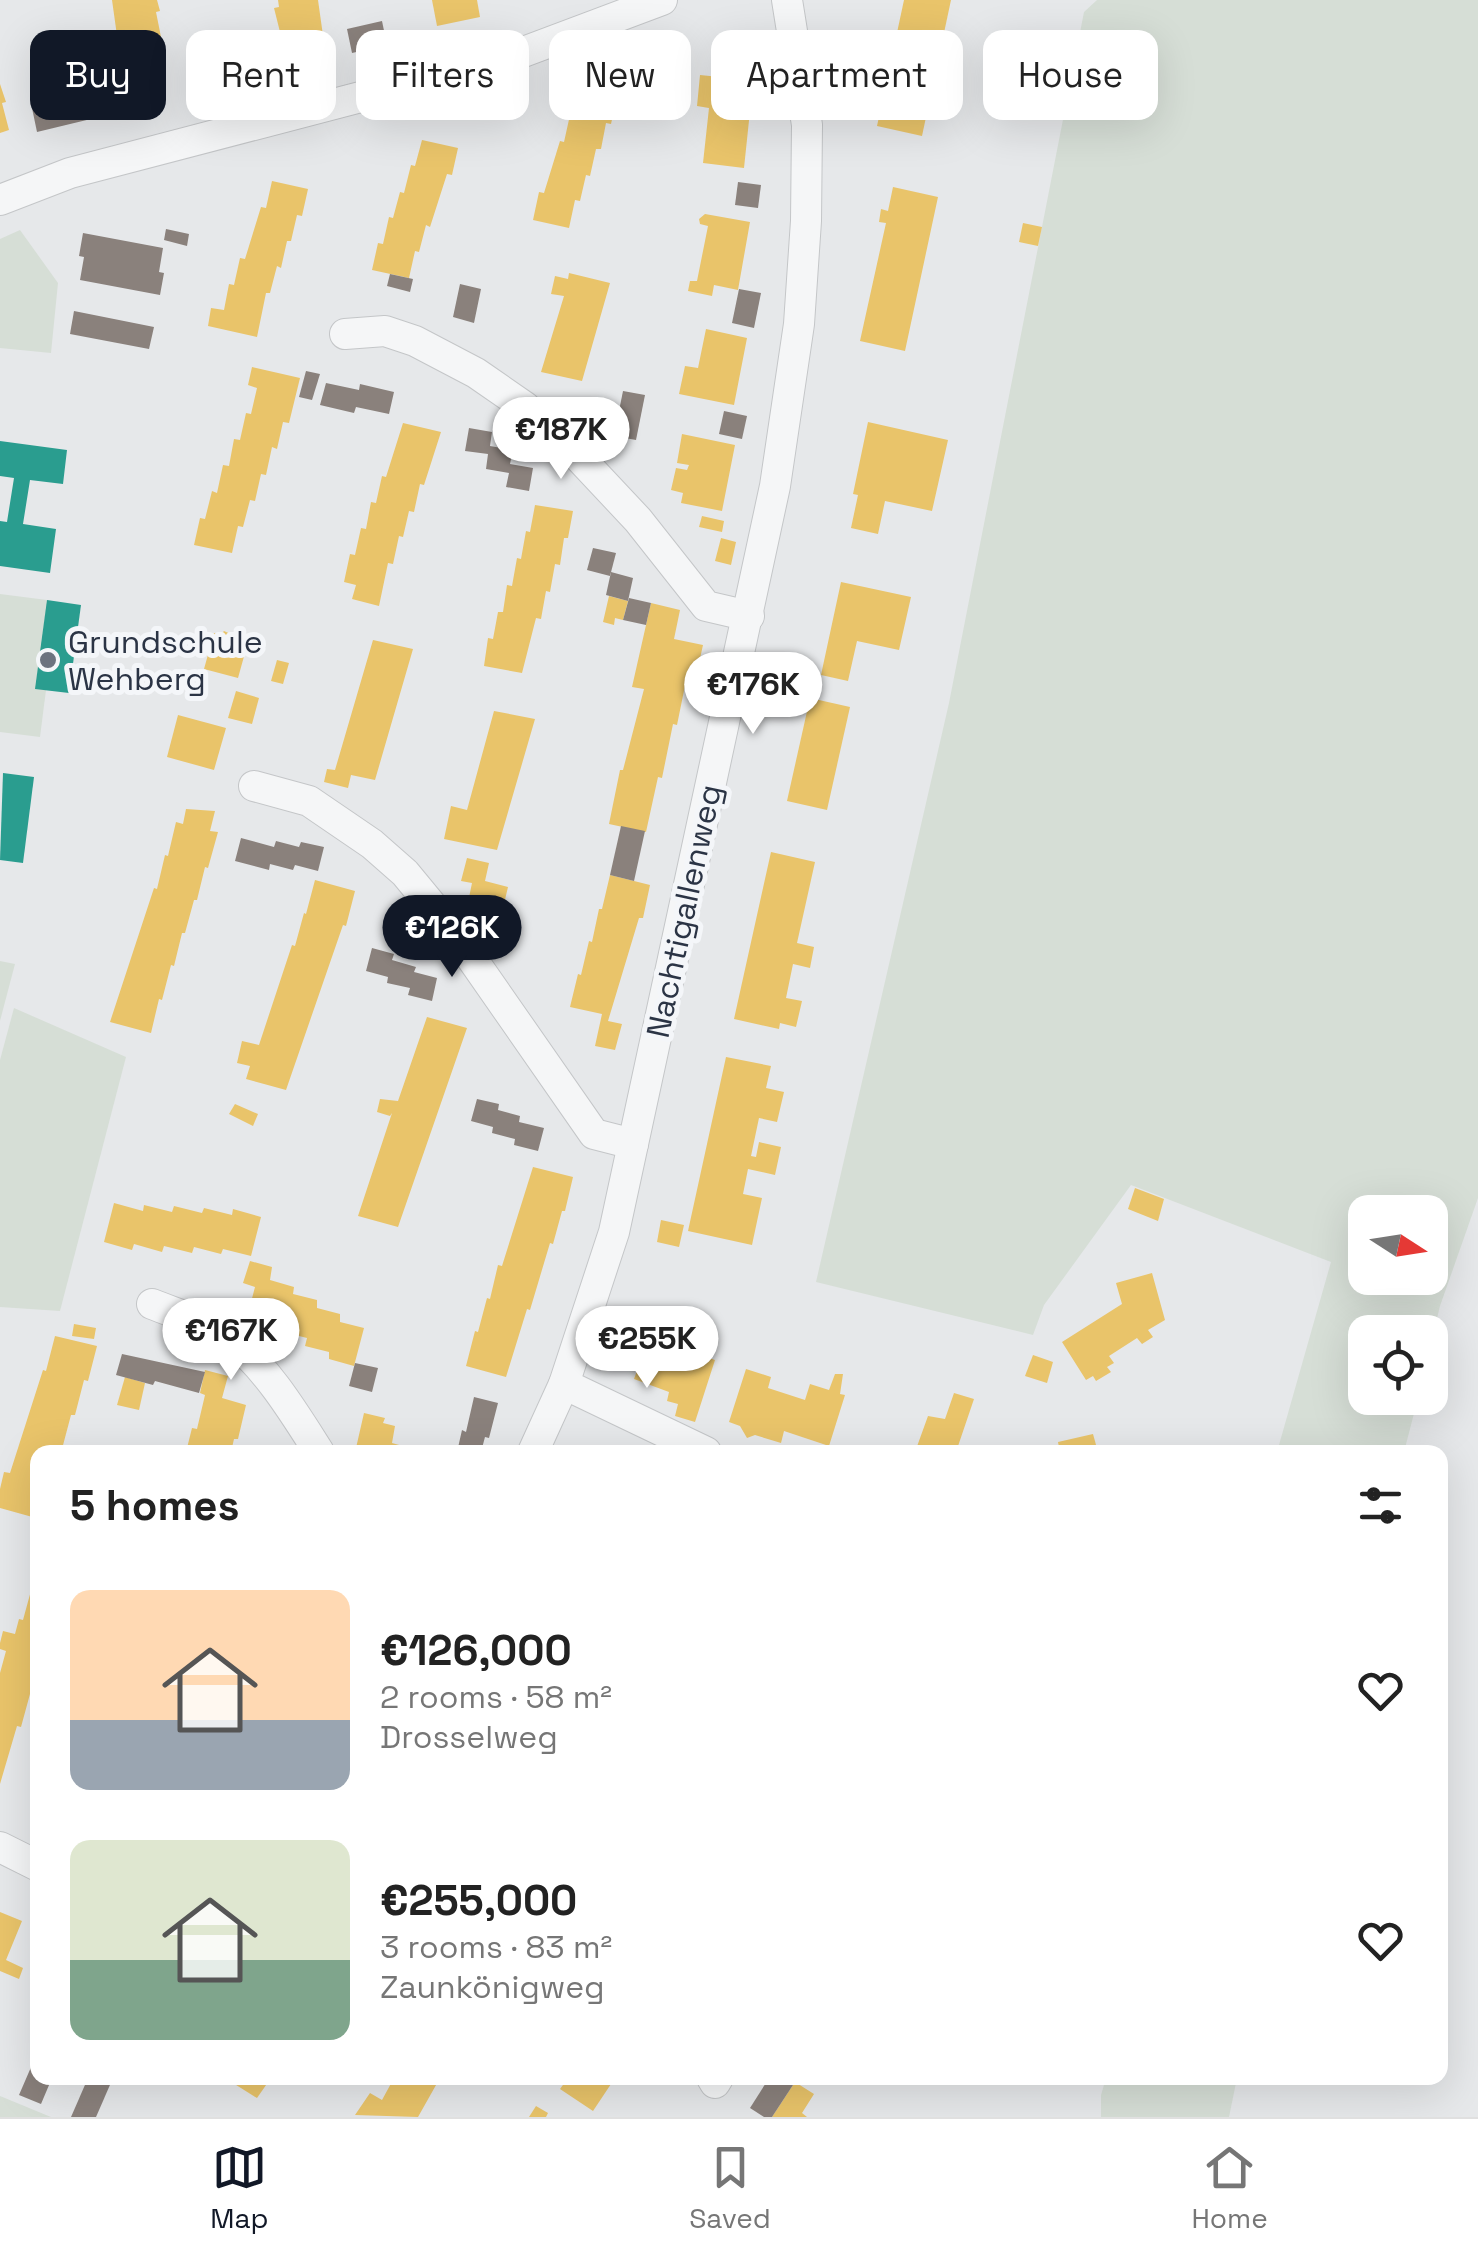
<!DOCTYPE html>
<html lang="en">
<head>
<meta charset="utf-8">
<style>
	:root { --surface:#fff; --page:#f2f2f2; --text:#222; --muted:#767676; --line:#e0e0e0; --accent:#111827 }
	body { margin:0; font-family:"Space Grotesk",sans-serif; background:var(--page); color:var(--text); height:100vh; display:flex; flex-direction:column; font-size:38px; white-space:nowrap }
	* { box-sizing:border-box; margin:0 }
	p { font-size:32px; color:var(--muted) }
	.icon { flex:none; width:55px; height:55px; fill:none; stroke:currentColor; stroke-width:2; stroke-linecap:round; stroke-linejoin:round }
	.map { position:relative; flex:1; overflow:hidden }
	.sheet { position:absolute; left:30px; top:1445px; width:1418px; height:640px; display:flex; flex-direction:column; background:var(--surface); border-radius:20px; box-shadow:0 10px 40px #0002 }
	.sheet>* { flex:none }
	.banner { position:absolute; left:30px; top:30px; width:1420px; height:90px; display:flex; gap:20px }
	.needle { width:65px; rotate:102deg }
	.fabs { position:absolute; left:1348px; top:1195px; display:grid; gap:20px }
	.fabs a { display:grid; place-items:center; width:100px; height:100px; border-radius:20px; background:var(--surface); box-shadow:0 10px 40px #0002; font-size:50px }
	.price { position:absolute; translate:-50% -85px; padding:0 22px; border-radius:35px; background:#fff; color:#222; font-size:32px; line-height:65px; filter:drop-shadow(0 2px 5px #0008) }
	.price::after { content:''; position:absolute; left:50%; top:60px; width:30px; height:22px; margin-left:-15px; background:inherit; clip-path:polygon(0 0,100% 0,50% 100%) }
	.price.current { background:var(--accent); color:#fff }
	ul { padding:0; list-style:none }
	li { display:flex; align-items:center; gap:30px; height:250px; padding:0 40px }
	li span { display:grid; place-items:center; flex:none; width:280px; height:200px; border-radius:20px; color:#555 }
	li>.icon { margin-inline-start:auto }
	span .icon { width:120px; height:120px; fill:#fffc; stroke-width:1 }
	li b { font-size:42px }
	h2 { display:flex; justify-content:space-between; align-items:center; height:120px; padding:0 40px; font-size:42px }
	.tag { padding:0 35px; border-radius:20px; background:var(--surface); box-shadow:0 10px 40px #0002; font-size:35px; line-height:90px }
	.tag.current { background:var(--accent); color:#fff }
	.tab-bar { display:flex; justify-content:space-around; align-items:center; height:140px; border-top:2px solid var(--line); background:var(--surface); font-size:28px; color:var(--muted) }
	.tab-bar a { display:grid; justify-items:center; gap:5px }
	.tab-bar .current { color:var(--accent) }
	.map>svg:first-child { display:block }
	.green { fill:#d6ded6; fill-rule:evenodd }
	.homes { fill:#e9c46a }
	.schools { fill:#2a9d8f }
	.industry { fill:#8a817c }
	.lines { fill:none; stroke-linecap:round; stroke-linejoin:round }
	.minor-casing { stroke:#c4c6c8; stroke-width:32 }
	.minor { stroke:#f5f6f7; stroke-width:30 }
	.poi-dot { fill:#6c737f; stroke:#f4f6f9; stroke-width:4 }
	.labels { text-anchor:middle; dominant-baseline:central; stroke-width:10; stroke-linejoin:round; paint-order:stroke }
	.poi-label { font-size:32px; fill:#2b3445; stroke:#f4f6f9; text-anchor:start }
	.street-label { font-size:32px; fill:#2b3445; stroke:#f4f6f9 }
</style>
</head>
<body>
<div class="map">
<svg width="1478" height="2117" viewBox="0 0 1478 2117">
	<rect width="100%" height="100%" fill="#e6e8ea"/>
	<g class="green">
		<path d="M1097,0H1478V1198L1440,1306L1430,1347V1332H1365V1398H1418L1404,1452H1277L1331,1262L1131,1185L1044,1305L1033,1335L816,1282L949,703L1084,12ZM1365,1212H1430V1278H1365Z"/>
		<path d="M20,230L58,283L51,353L0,348V239Z"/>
		<path d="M0,594L47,600L46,690L40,737L0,732Z"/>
		<path d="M0,961L15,964L0,1021Z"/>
		<path d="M14,1008L126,1057L60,1311L0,1307V1060Z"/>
		<path d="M1106,2078H1237L1229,2117H1101V2095Z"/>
		<path d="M0,2096L51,2117H0Z"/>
	</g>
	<g class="homes">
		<path d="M112,0H157L160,11L156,12L162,42L158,43L165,71L161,72L166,99L124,109L118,79H121L115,51L119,50Z"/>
		<path d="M278,0H318L326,57L265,73L259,45L277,42V37L281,36L274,8L279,7Z"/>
		<path d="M432,0H477L480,17L437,26Z"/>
		<path d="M904,0H951L922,136L877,126Z"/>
		<path d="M1049,56L1071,61L1067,76L1046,73Z"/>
		<path d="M700,75L758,81L757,93L752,92L744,168L703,163L709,108L697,106Z"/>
		<path d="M0,84L6,102L2,103L9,130L0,133Z"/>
		<path d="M580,89L617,97L611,124L606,123L601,149H596L590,176L586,175L580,201L575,200L569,228L533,220L539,192L544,193L560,141L564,142L570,115L575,116Z"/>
		<path d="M422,140L458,148L452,175L447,174L430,227L426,225L419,252L415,251L409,278L372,270L378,243L383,244L389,217L393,218L400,192L404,193L411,165L415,166Z"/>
		<path d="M272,181L308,189L302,216L297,215L291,241H287L281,268L277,266L270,293H266L257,337L208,326L211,308L224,310L229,284L234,285L240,258L245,259L261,207L266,208Z"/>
		<path d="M893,187L938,197L905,351L860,341L886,223L879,222L881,209L888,211Z"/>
		<path d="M705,214L750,222L738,290L714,285L712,296L688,291L690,281H697L708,226L700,224L699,219Z"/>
		<path d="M1023,223L1042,227L1038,246L1019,242Z"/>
		<path d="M569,273L610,283L582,381L541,372L564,296L551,294L555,276L568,279Z"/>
		<path d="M706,329L747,338L734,405L679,394L685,366L698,368Z"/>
		<path d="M252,367L300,378L289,423L283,422L277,449L272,447L266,475L261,474L255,501L250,500L243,527L238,526L232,553L194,545L200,518L205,519L212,491L217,493L223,465L229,466L234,439L240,440L246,413L251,414L257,388L248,385Z"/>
		<path d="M868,422L948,440L932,511L885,501L878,534L851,528L858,495L853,494Z"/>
		<path d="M403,423L441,432L424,485L420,484L414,512L409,511L403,537L399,536L393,564L388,563L379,606L352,599L356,585L344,582L350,554L355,555L361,528L366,529L371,502L376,503L382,476L386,477Z"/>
		<path d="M682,434L735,445L722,511L681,503L683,493L671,490L676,468L687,470L689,465L677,463Z"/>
		<path d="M535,505L573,511L568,538H564L560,565L555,564L550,592L546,591L541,619L536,618L522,673L484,666L488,638L493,639L498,612H503L507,585L512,586L517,558L521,559L526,531L530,532Z"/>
		<path d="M702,516L724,521L722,532L699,527Z"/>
		<path d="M721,538L736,542L731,565L715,561Z"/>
		<path d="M841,582L911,597L899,650L857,641L848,681L821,675Z"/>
		<path d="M609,596L628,601L623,620L615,618L614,625L603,622Z"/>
		<path d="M651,603L680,610L674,639L703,645L697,672L688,671L677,725L673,724L662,778L658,777L646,832L609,824L620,770H623L644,689L632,687Z"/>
		<path d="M224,631L248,642L238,678L204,669L214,633L220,635Z"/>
		<path d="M373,640L413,649L375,780L351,775L348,788L324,782L327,769L335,770Z"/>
		<path d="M277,660L289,663L283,684L271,681Z"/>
		<path d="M236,691L259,698L252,724L228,718Z"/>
		<path d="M810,698L850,707L827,810L787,801Z"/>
		<path d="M494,711L535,719L497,850L444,839L451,806L467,810Z"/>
		<path d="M178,715L226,728L214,770L167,757Z"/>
		<path d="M186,809L215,811L210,831L218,832L208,868L205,867L197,900H194L185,933H182L174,966L171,965L162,1000L159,999L151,1033L110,1022L154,888L157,889L165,855L168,856L176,822L183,824Z"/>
		<path d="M771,852L815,862L797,943L814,947L810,968L793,964L786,998L802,1001L796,1027L780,1023L779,1029L734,1019Z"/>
		<path d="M467,858L489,863L485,881L508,887L498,929L486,926L490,906L480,904L476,920L465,917L472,883L461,881Z"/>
		<path d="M610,875L650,885L643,918H639L608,1021L622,1024L615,1050L595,1046L602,1014L570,1007L578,974L581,975L589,941L592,942L599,909H602Z"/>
		<path d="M315,880L355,891L346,926L343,925L286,1090L246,1079L250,1066L237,1063L242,1041L259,1045L292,945L295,946L304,913L306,914Z"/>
		<path d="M427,1017L467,1028L398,1227L358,1216L392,1113L390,1116L377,1112L380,1099L398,1101Z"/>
		<path d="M726,1057L771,1066L766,1088L784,1092L777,1122L759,1118L751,1156L756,1157L759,1142L781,1147L775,1175L748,1169L743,1194L762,1198L752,1245L688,1231Z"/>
		<path d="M235,1104L258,1114L253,1126L229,1114Z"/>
		<path d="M533,1167L573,1177L565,1211H562L553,1244L550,1243L530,1310L527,1309L506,1377L466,1366L475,1331L478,1332L487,1298L490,1299L498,1265L502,1266Z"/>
		<path d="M1135,1188L1164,1199L1158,1221L1128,1209Z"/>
		<path d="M114,1203L143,1211L144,1205L172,1212L174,1206L202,1213L204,1208L232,1215L233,1209L261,1217L251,1256L223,1249L221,1254L194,1247L192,1253L164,1246L162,1252L134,1244L132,1250L104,1242Z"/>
		<path d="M661,1220L684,1225L679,1247L657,1242Z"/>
		<path d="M250,1261L272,1267L270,1280L294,1287L293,1294L317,1300V1308L340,1314V1322L364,1328L354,1366L329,1359V1352L305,1346L307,1338L283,1332V1325L258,1318L261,1310L250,1306L255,1287L243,1283Z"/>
		<path d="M1152,1273L1165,1320L1148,1330L1153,1337L1142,1344L1137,1338L1109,1356L1114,1363L1107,1367L1111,1372L1096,1381L1093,1376L1086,1380L1062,1342L1122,1304L1116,1283Z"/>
		<path d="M74,1324L96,1328L94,1339L72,1336Z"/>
		<path d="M55,1336L97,1346L88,1381L84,1380L75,1415H71L62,1449L38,1452L36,1518L0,1508V1489L4,1472L10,1473L43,1370L46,1371Z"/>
		<path d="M649,1338L715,1360L695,1422L675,1416L678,1404L667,1401L669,1392L634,1379Z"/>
		<path d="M1033,1355L1053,1362L1047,1383L1025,1376Z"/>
		<path d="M746,1369L771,1377L768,1388L805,1400L810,1384L829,1390L835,1374H843L840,1394L845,1395L829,1446L784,1431L781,1443L755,1435L747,1438L740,1426L729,1422Z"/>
		<path d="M205,1370L228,1376L222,1398L246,1405L238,1439H234L231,1452H186L192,1428L197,1429L205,1395L200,1393Z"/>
		<path d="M125,1377L145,1383L139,1410L117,1405Z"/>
		<path d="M954,1393L974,1399L956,1452H915L928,1416L945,1419Z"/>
		<path d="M364,1413L385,1418L383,1423L395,1426L392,1443L410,1448L409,1452H373L356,1448Z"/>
		<path d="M1093,1434L1098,1452H1060L1058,1442Z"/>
		<path d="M32,1587L38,1588V1680L33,1695L30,1694L21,1727L17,1726L0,1784V1673L6,1651L0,1649V1643L3,1631L15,1634L19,1619L23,1620Z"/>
		<path d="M0,1912L22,1921L6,1960L23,1968L19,1979L0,1971Z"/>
		<path d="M225,2078H271L257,2098Z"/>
		<path d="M394,2078H440L418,2117L355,2115L370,2093L382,2100Z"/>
		<path d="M568,2078H615L593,2111L560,2089Z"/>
		<path d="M795,2082L814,2094L802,2113L807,2117H772Z"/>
		<path d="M536,2106L548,2113L546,2117H529Z"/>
	</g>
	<g class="schools">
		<path d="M0,441L67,450L63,484L30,480L23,524L56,529L50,573L0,566V521L7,522L14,478L0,476Z"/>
		<path d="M47,600L81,605L69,693L35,689Z"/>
		<path d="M3,773L34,777L23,863L0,860Z"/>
	</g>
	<g class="industry">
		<path d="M382,21L387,45L352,53L347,29Z"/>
		<path d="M223,61L229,84L194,92L189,69Z"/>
		<path d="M90,95L95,118L37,132L32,108Z"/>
		<path d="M738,182L761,185L758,208L735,205Z"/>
		<path d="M166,229L189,234L187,246L164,240Z"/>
		<path d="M83,233L163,248L159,272L164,273L160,295L80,280L84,257L79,256Z"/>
		<path d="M390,274L413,279L410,292L387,286Z"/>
		<path d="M460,284L481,289L474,323L453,317Z"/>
		<path d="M739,289L761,293L754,328L732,323Z"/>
		<path d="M74,311L154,327L149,349L70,334Z"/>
		<path d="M306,371L320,374L312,400L299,397Z"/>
		<path d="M326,383L359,390L360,384L394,392L389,414L356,407L354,413L320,405Z"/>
		<path d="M623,391L645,395L636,440L614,436Z"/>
		<path d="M724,411L747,416L742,439L719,434Z"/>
		<path d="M469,428L492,432L490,446L513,450L510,464L533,468L529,491L506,487L509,473L486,469L488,454L465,451Z"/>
		<path d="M593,548L616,553L610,576L587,570Z"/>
		<path d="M611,572L633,578L628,601L606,595Z"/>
		<path d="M629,598L651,603L646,625L623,620Z"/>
		<path d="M621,826L645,831L634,881L610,875Z"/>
		<path d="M241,838L274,847L276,841L299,847L301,842L324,847L318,871L295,865L293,870L270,864L269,870L235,861Z"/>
		<path d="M372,948L394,954L392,960L416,967L414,972L437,978L432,1001L408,995L410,988L387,983L388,977L366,971Z"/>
		<path d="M477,1099L499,1104L498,1110L520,1116L519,1122L544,1128L538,1151L514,1145L515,1139L492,1133L493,1127L471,1121Z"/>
		<path d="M122,1354L205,1372L199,1393L155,1381L153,1385L116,1375Z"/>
		<path d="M355,1363L378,1368L372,1392L349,1386Z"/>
		<path d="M474,1397L498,1403L489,1438L485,1437L481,1452H457L462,1430L466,1432Z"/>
		<path d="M38,2051V2078H52L41,2104L19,2095Z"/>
		<path d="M88,2078H113L96,2117H71Z"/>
		<path d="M769,2078H789L795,2082L772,2117H764L750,2108Z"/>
	</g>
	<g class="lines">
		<g class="minor-casing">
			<g id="minor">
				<path d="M0,200L70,173L502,60L662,0"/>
				<path d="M345,334L385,331L415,341L476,373L525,407L577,455L638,520L706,606L749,616"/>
				<path d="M254,786L309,801L372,844L405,873L452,930L594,1134L633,1144"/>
				<path d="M152,1304C179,1315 207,1322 231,1340C266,1366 296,1416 319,1452"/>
				<path d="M564,1384L706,1452"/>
				<path d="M533,1452L564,1384L614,1232L775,486L799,324L806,221L807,125L787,0"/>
				<path d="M0,1847L38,1866"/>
				<path d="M712,2078L715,2083L718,2078"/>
			</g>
		</g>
		<use href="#minor" class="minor"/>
	</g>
	<circle class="poi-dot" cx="48" cy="660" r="10"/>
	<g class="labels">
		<g class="poi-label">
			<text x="68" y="642">Grundschule<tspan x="68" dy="37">Wehberg</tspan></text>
		</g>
		<g class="street-label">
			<text transform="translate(684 911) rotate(-78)">Nachtigallenweg</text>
		</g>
	</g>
</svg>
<div class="fabs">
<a><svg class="needle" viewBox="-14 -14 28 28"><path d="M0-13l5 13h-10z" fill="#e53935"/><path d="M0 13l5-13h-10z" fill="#767676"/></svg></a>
<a><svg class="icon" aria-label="locate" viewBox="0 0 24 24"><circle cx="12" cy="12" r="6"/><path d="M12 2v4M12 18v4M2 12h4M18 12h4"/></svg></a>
</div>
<b class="price" style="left:561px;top:482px">€187K</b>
<b class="price" style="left:753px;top:737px">€176K</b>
<b class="price current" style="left:452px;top:980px">€126K</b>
<b class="price" style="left:231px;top:1383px">€167K</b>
<b class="price" style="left:647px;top:1391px">€255K</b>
<div class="banner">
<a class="tag current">Buy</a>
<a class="tag">Rent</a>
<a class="tag">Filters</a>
<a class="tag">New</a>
<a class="tag">Apartment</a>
<a class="tag">House</a>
</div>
<section class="sheet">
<h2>5 homes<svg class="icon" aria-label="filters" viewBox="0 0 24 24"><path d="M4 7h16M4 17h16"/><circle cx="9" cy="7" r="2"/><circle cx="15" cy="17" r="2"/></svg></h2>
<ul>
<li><span style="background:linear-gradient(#ffd9b3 65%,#9aa5b1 0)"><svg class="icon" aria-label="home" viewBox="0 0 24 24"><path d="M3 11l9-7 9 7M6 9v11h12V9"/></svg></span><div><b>€126,000</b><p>2 rooms · 58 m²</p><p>Drosselweg</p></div><svg class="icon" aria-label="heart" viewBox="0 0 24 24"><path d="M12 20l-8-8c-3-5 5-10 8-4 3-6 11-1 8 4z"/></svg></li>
<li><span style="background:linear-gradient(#dfe7d0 60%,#7fa58c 0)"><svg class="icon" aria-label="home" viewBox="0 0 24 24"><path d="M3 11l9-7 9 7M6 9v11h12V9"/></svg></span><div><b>€255,000</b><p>3 rooms · 83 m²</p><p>Zaunkönigweg</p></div><svg class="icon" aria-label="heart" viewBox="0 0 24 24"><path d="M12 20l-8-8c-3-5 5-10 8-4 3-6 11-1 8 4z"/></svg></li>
</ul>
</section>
</div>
<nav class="tab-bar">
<a class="current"><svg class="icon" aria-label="map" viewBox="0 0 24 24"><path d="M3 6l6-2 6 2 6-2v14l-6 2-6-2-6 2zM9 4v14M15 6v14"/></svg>Map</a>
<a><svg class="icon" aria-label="saved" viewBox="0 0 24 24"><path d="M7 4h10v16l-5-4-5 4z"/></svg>Saved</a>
<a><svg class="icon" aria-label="home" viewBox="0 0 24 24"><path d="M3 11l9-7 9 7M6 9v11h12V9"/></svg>Home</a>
</nav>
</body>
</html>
